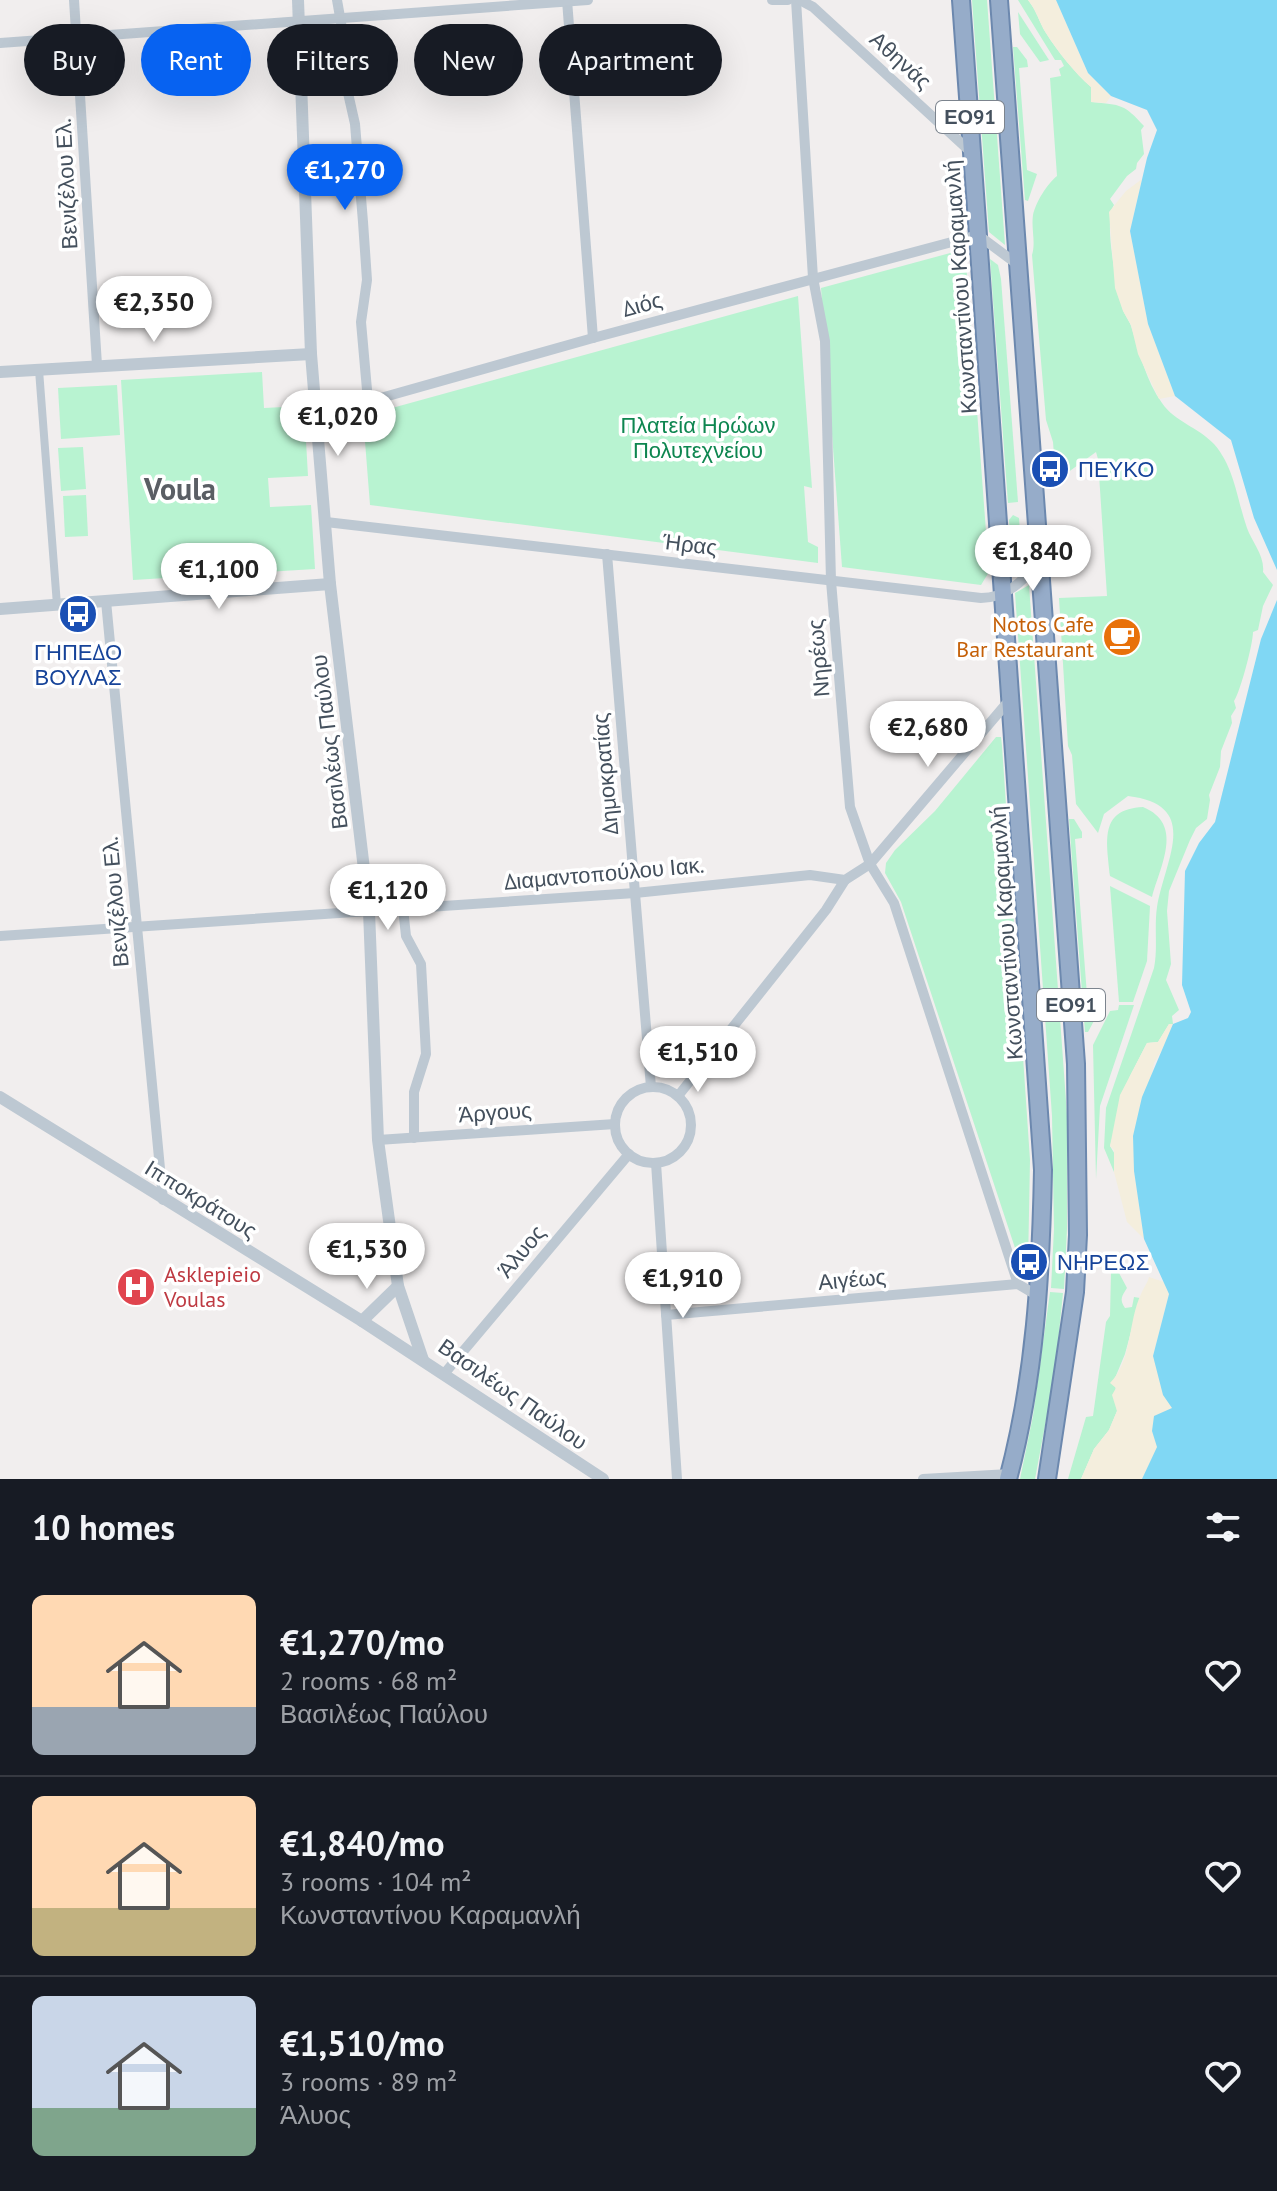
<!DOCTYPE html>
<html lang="en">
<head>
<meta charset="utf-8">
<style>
	:root { --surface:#171b24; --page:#242831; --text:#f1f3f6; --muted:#9ea1a6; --line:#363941; --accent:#0762f1 }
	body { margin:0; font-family:"PT Sans",sans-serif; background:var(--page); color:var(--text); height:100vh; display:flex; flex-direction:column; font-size:30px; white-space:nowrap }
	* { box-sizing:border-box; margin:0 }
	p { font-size:26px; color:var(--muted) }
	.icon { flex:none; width:44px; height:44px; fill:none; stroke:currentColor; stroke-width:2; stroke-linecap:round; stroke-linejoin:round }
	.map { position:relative; height:1479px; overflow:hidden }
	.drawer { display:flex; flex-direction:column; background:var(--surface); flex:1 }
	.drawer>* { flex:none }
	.banner { position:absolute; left:24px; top:24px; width:800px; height:72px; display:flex; gap:16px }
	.price { position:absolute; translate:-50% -68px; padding:0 18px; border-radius:28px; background:#fff; color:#222; font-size:26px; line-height:52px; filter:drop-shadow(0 2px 4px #0008) }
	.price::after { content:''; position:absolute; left:50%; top:48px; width:24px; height:18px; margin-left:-12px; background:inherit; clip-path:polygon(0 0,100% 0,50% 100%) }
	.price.active { background:var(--accent); color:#fff }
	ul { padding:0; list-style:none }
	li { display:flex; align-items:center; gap:24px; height:200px; padding:0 32px }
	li+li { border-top:2px solid var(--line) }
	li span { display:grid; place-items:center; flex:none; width:224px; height:160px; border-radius:12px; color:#555 }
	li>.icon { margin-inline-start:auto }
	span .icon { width:96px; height:96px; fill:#fffc; stroke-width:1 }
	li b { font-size:34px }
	h2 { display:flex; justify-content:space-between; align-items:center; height:96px; padding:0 32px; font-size:34px }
	.tag { padding:0 28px; border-radius:36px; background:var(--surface); box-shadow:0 8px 32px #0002; font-size:28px; line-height:72px }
	.tag.active { background:var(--accent); color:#fff }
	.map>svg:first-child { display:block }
	.green { fill:#b8f3d1 }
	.sand { fill:#f4eedd }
	.water { fill:#80d7f4 }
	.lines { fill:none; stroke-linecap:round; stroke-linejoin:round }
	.trunk-casing { stroke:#6c88ae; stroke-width:20 }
	.pedestrian { stroke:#bdc8d2; stroke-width:8 }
	.minor { stroke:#bdc8d2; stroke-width:10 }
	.tertiary { stroke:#bdc8d2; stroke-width:12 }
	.trunk { stroke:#96acc9; stroke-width:16 }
	.labels { text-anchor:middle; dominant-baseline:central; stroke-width:7; stroke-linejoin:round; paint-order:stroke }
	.shield { fill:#fff; stroke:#7c848e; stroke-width:2 }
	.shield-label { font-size:20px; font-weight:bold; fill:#44505d }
	.street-label { font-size:22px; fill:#44505d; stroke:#fff }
	.park-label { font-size:22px; fill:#0e8650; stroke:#fff }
	.transit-label { font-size:22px; fill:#164399; stroke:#fff; text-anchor:start }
	.food-label { font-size:22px; fill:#c56008; stroke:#fff; text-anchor:end }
	.health-label { font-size:22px; fill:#be3a42; stroke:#fff; text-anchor:start }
	.district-label { font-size:30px; font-weight:bold; fill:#5a5e64; stroke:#fff }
</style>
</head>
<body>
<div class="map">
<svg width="1277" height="1479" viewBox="0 0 1277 1479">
	<rect width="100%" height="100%" fill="#f1eeee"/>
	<g class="green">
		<path d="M972,0H987L1005,245L989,232Z"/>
		<path d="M1018,0H1028C1037,11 1039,22 1046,33C1058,52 1074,72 1091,87V102C1122,105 1124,104 1144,126L1141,130L1144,154L1137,163L1136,169L1127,176L1110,199L1114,205C1103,220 1117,287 1122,307C1124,315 1130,321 1132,329C1140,353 1146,381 1162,403C1175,422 1198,427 1214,444C1235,468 1237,500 1247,528C1252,542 1265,556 1263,572L1273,585L1263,606L1258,630L1253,632C1253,644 1240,693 1234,701L1236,708L1231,716L1232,723L1221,751L1220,767L1209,795L1210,800L1207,819L1196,828L1190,840L1169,891L1167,911L1171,964L1166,980L1179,1010L1172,1016L1173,1024H1169L1158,1042L1147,1043L1130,1076L1110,1146L1116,1156L1114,1172L1104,1148L1106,1108L1154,968C1158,948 1154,928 1157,907C1165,859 1202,805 1128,796L1104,814L1098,833L1076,804L1072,755L1068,746L1059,598L1107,596L1098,459L1096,452L1056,481L1053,442L1046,420L1032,255C1036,242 1031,229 1033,215C1036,202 1047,184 1057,176L1050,78L1061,76L1059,69L1064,66L1061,60H1055Z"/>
		<path d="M1018,12L1049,60L1040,62L1020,34Z"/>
		<path d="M1013,47H1017L1027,60L1028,67L1019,68L1027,170L1037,174L1028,201L1025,200Z"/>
		<path d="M965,249L989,572L981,585L842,567L821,288Z"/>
		<path d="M990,259L998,265L1001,279L1018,502L1008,503Z"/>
		<path d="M798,296L812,488L804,486L808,542L818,547V563L370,505L363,416Z"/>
		<path d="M262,372L264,408L304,406L308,476L268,478L270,507L311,505L315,569L133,580L121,380Z"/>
		<path d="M117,385L120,435L61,439L58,388Z"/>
		<path d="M83,447L86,489L61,491L58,448Z"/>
		<path d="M86,495L88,536L65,537L63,496Z"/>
		<path d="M1013,515L1019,518L1022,566L1016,570L1012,568L1009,520Z"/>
		<path d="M1029,585L1067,1115V1229L1064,1289L1051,1288L1054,1229L1052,1116L1015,593Z"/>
		<path d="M996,737H1001L1002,746L1030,1160L1028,1265L1021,1266L901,902L885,873L886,863L895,850L935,811Z"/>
		<path d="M1143,807C1184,824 1161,864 1152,897L1110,876C1107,843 1098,809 1143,807Z"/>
		<path d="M1069,819H1074L1082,832V838L1075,839L1088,1008L1095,1009L1096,1017L1088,1032H1085Z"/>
		<path d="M1110,886L1150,906L1147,961L1133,1002H1119Z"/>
		<path d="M1119,1005H1134L1100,1106L1096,1179L1093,1045L1110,1011L1118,1010Z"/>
		<path d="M1111,1272L1119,1273L1127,1288C1122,1296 1119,1299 1125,1308L1132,1307L1134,1297L1140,1298L1125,1354L1115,1378L1117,1411L1109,1430L1094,1449L1081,1479H1068L1086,1417L1093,1416L1106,1322L1110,1316Z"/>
		<path d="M1050,1292L1063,1293L1055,1372L1035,1479H1020L1033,1416Z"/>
	</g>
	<g class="sand">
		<path d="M1028,0H1056L1088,73L1111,96L1106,103L1091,102V87C1074,72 1058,52 1046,33C1039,22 1037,11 1028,0Z"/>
		<path d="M1142,179L1130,231L1148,324L1175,396L1159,399L1138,354L1131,325L1123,311L1115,288L1109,212L1126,191Z"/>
		<path d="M1169,1024H1173L1168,1040L1154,1063L1134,1171L1144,1239L1127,1222L1114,1172V1150L1110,1146L1120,1095L1147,1043L1158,1042Z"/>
		<path d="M1149,1277L1164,1282L1169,1294L1153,1356L1172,1408L1152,1431L1158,1447L1142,1479H1081L1094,1449L1109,1430L1117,1411L1112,1395L1116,1388L1110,1383C1132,1362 1128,1321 1141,1294C1144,1287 1147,1284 1149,1277Z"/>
	</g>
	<g class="water">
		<path d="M1056,0H1277V570L1254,518L1231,440L1175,396L1148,324L1130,231L1147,158L1157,130L1147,110L1111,96L1088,73Z"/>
		<path d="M1277,600V1479H1142L1157,1447L1152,1431L1154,1416L1172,1408L1163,1395L1153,1356L1169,1294L1144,1239L1134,1171L1133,1136L1142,1097L1173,1024L1188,1018L1191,1012L1182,985L1185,871L1199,843L1215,822L1261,639Z"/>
	</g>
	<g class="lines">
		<g class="trunk-casing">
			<g id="trunk">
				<path d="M961,0C989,390 1018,780 1043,1170C1041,1275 1035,1378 1008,1479"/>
				<path d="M999,0L1076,1064L1078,1235L1075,1292L1047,1479"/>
			</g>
		</g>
		<path class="pedestrian" d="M39,370L57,605"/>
		<g class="minor">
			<path d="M74,0L97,365"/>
			<path d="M337,0L346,51L348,93L355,124L363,222L367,280L361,322L368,401"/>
			<path d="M567,0L593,338"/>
			<path d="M772,0H788"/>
			<path d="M796,0L813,278L825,341L831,581L850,807L870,864L894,903L1018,1284"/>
			<path d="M800,0L813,7L972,153"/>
			<path d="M0,43L588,0"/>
			<path d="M317,416L593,338L978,235L1017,264"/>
			<path d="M326,522L981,598C1006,598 1023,581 1038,563"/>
			<path d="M607,554L651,1087"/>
			<path d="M106,601L163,1200"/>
			<path d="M403,908L406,936L421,964L426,1054L414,1092V1138"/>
			<path d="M0,936L635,893L810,875L845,880L870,864L1012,697"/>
			<circle cx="653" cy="1125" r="38"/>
			<path d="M678,1096L826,910L845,880"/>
			<path d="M378,1140L615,1124"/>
			<path d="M656,1163L677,1479"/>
			<path d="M666,1315L1018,1284L1038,1296"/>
			<path d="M444,1374L629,1154"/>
			<path d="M923,1479L1009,1474"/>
		</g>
		<g class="tertiary">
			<path d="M298,0L311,354L330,584L369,911L378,1140L398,1286L423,1360"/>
			<path d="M0,372L311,354"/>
			<path d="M0,609L330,584"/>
			<path d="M0,1097L362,1321L603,1479"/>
			<path d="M362,1321L398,1286"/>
		</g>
		<use href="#trunk" class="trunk"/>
	</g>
	<defs>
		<g id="bus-disc" transform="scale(2)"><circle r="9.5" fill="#1a4fb4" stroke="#fff"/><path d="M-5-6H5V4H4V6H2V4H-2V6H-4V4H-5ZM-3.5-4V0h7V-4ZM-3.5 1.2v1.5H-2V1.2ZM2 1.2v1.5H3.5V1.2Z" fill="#fff"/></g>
		<g id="cafe-disc" transform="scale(2)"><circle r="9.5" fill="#e8710a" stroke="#fff"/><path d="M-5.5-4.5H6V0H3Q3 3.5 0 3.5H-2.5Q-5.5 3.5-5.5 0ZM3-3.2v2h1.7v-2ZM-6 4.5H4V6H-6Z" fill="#fff"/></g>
		<g id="hospital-disc" transform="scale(2)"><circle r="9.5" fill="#e0444e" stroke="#fff"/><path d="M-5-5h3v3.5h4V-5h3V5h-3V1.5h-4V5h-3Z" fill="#fff"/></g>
	</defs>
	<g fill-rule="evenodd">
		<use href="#bus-disc" x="1050" y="469"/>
		<use href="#bus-disc" x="78" y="614"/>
		<use href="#cafe-disc" x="1122" y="637"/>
		<use href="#bus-disc" x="1029" y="1262"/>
		<use href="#hospital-disc" x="136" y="1287"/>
	</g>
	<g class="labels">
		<g class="shield">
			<rect x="936" y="101" width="68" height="32" rx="6"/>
			<rect x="1037" y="989" width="68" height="32" rx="6"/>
		</g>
		<g class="shield-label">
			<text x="970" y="117">ΕΟ91</text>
			<text x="1071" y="1005">ΕΟ91</text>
		</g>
		<g class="street-label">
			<text transform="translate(901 60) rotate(42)">Αθηνάς</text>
			<text transform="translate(66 184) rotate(-93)">Βενιζέλου Ελ.</text>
			<text transform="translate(960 287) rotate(-94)">Κωνσταντίνου Καραμανλή</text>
			<text transform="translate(642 304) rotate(-15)">Διός</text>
			<text transform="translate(690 544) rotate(7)">Ήρας</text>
			<text transform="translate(818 658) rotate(-95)">Νηρέως</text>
			<text transform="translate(329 742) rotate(-97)">Βασιλέως Παύλου</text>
			<text transform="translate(605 774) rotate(-95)">Δημοκρατίας</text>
			<text transform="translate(604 873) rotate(-5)">Διαμαντοπούλου Ιακ.</text>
			<text transform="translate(115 902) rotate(-95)">Βενιζέλου Ελ.</text>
			<text transform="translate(1006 933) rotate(-94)">Κωνσταντίνου Καραμανλή</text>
			<text transform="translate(495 1112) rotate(-4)">Άργους</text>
			<text transform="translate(201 1199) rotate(32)">Ιπποκράτους</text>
			<text transform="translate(521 1251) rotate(-50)">Άλυος</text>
			<text transform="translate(852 1279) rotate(-5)">Αιγέως</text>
			<text transform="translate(513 1394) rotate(35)">Βασιλέως Παύλου</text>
		</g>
		<g class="park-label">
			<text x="698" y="425">Πλατεία Ηρώων<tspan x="698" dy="25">Πολυτεχνείου</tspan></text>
		</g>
		<g class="transit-label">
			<text x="1078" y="469">ΠΕΥΚΟ</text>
			<text x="78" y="652" text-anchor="middle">ΓΗΠΕΔΟ<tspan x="78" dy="25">ΒΟΥΛΑΣ</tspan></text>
			<text x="1057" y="1262">ΝΗΡΕΩΣ</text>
		</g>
		<g class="food-label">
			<text x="1094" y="624">Notos Cafe<tspan x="1094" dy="25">Bar Restaurant</tspan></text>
		</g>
		<g class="health-label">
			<text x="164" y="1274">Asklepieio<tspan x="164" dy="25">Voulas</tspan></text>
		</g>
		<g class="district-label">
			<text x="180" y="488">Voula</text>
		</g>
	</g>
</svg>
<b class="price active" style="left:345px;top:212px">€1,270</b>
<b class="price" style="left:154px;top:344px">€2,350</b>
<b class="price" style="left:338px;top:458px">€1,020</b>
<b class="price" style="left:1033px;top:593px">€1,840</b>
<b class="price" style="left:219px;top:611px">€1,100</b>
<b class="price" style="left:928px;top:769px">€2,680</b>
<b class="price" style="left:388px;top:932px">€1,120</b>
<b class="price" style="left:698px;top:1094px">€1,510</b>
<b class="price" style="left:367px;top:1291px">€1,530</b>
<b class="price" style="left:683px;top:1320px">€1,910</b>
<div class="banner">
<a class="tag">Buy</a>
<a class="tag active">Rent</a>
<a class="tag">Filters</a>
<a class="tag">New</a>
<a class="tag">Apartment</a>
</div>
</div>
<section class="drawer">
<h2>10 homes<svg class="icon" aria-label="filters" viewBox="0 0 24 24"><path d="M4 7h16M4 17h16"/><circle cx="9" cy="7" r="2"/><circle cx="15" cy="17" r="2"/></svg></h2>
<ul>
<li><span style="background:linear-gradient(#ffd9b3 70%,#9aa5b1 0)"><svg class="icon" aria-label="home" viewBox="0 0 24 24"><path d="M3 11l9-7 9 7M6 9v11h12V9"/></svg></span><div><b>€1,270/mo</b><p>2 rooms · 68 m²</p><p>Βασιλέως Παύλου</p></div><svg class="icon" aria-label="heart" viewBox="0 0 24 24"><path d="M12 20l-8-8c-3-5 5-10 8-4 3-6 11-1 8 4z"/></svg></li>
<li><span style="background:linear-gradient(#ffd9b3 70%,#c2b280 0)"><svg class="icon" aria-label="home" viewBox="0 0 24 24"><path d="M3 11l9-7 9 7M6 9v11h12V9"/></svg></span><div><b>€1,840/mo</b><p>3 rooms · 104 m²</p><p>Κωνσταντίνου Καραμανλή</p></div><svg class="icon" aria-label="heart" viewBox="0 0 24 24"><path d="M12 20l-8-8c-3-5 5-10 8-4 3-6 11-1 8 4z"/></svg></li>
<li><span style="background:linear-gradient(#c9d6e8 70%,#7fa58c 0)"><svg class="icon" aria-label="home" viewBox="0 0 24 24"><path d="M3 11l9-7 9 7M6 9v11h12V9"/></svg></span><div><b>€1,510/mo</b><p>3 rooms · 89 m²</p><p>Άλυος</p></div><svg class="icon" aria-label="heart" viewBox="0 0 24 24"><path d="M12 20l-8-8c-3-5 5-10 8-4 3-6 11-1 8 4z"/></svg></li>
</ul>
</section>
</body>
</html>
